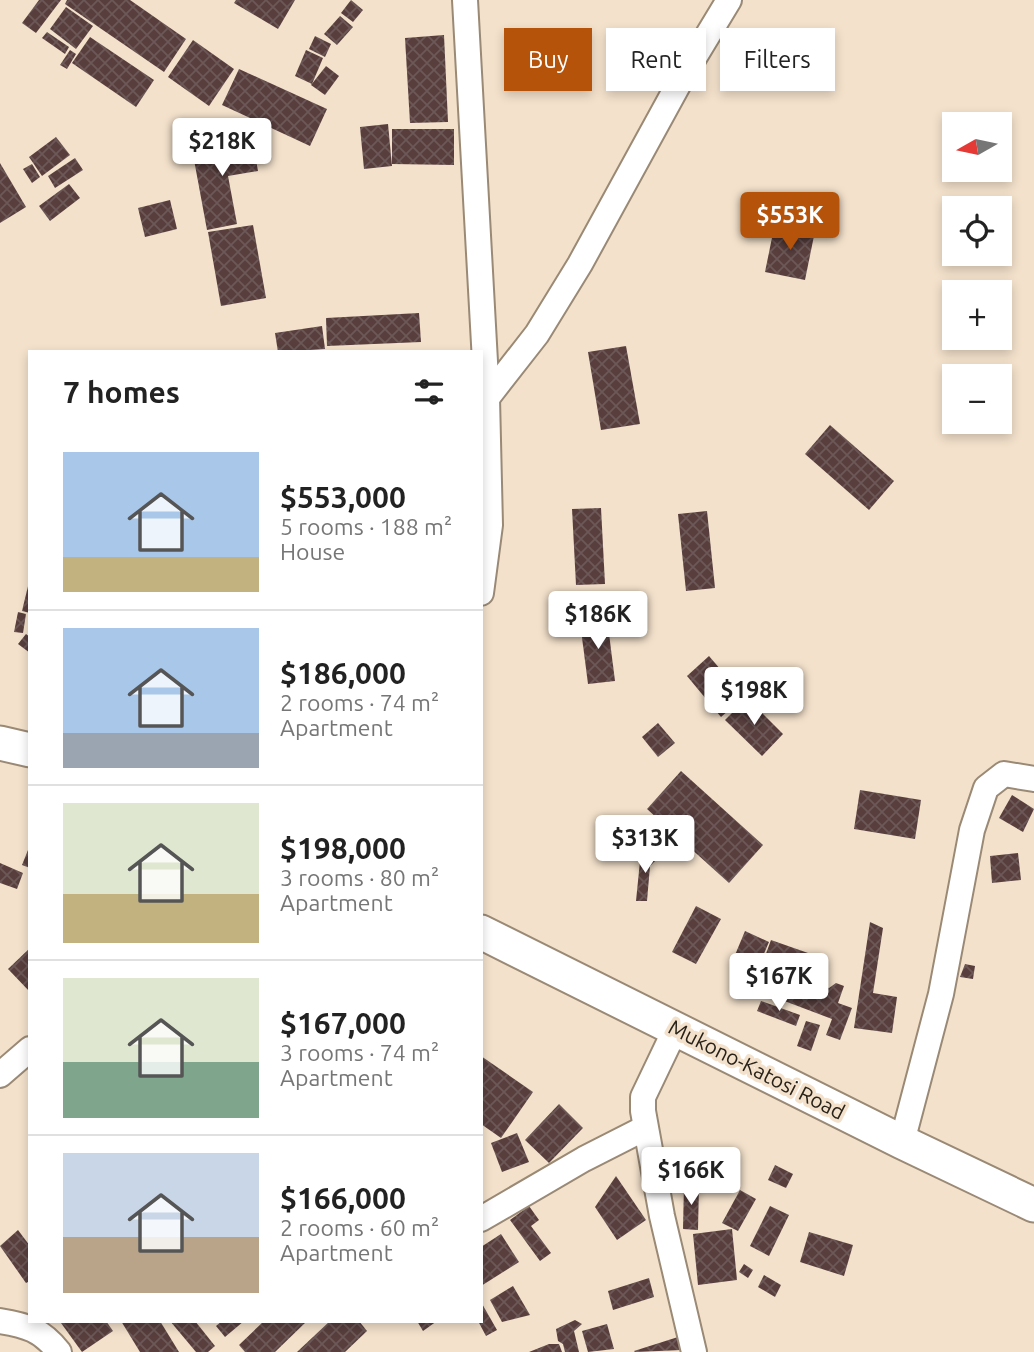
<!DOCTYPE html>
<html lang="en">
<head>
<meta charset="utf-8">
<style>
	:root { --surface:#fff; --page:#f6f6f6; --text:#222; --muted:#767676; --line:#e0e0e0; --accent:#b45309 }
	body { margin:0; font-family:Ubuntu,sans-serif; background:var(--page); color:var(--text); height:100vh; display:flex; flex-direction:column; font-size:26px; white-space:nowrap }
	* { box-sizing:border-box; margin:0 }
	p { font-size:23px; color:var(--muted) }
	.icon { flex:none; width:38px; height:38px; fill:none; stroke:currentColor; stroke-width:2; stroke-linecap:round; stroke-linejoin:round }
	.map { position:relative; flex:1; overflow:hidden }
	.sheet { position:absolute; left:28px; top:350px; width:455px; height:973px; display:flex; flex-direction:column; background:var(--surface); border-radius:0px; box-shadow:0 4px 10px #0003 }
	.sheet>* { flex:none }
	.top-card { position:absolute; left:504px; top:28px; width:424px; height:63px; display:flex; gap:14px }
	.needle { width:46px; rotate:261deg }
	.buttons { position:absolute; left:942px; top:112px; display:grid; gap:14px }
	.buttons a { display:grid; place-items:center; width:70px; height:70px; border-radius:0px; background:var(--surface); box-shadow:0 4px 10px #0003; font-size:35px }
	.price { position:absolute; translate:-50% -60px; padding:0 16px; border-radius:7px; background:#fff; color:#222; font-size:23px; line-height:46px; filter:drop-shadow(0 2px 4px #0008) }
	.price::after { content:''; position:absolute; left:50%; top:42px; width:21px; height:16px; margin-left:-10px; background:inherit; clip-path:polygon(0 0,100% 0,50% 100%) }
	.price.active { background:var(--accent); color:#fff }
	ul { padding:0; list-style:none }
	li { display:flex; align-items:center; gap:21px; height:175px; padding:0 35px }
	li+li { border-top:2px solid var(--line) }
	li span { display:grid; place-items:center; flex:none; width:196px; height:140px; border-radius:0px; color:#555 }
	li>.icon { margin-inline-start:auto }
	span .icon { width:84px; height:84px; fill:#fffc; stroke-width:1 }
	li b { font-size:30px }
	h2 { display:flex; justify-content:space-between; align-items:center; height:84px; padding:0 35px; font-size:30px }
	.pill { padding:0 24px; border-radius:0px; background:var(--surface); box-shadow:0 4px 10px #0003; font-size:24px; line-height:63px }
	.pill.active { background:var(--accent); color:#fff }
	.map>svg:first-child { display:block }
	.building { fill:url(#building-cross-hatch) }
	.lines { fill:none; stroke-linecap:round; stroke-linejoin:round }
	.street-casing { stroke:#9a8975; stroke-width:28 }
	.secondary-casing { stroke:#9a8975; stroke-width:37 }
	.street { stroke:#fff; stroke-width:24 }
	.secondary { stroke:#fff; stroke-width:33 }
	.labels { text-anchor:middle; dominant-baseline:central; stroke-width:7; stroke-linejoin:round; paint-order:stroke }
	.street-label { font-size:21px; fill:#282219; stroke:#f3e1cb }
</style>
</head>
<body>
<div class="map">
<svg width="1034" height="1352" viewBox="0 0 1034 1352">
	<defs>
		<pattern id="building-cross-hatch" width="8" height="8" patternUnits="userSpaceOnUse" patternTransform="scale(1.75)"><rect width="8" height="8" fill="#583f3e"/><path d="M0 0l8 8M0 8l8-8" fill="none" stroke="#6c5857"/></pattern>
	</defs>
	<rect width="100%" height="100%" fill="#f3e1cb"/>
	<g class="building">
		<path d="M39,0H61L36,33L22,23Z"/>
		<path d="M67,0H130L186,39L164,72L65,4Z"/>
		<path d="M236,0H295L278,29L234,3Z"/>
		<path d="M351,0L363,10L353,22L341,13Z"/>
		<path d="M66,7L93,26L76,49L50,29Z"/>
		<path d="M340,16L353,27L337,45L324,34Z"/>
		<path d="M47,32L69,47L65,54L42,38Z"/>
		<path d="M444,35L448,122L410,123L405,38Z"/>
		<path d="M315,36L331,44L325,57L309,49Z"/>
		<path d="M90,37L154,80L136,107L72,63Z"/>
		<path d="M193,40L234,69L209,106L168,77Z"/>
		<path d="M70,50L76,54L67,69L60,65Z"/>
		<path d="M306,50L323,58L312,84L295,76Z"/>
		<path d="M326,66L339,76L325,95L311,85Z"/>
		<path d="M239,69L327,109L310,146L222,105Z"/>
		<path d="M388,124L392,166L364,169L360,127Z"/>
		<path d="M392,129H454V165L392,164Z"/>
		<path d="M56,137L70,155L42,176L29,157Z"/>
		<path d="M252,138L258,171L228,176L237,224L207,230L192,149Z"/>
		<path d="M75,158L83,170L55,188L48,176Z"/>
		<path d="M0,163L26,207L0,223Z"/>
		<path d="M32,164L40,177L32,183L23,169Z"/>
		<path d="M69,184L80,198L50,221L39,206Z"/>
		<path d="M170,200L177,229L145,237L138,208Z"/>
		<path d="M775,223L815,231L805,280L765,272Z"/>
		<path d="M253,225L266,298L221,306L208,232Z"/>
		<path d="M419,313L421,342L327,346L326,318Z"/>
		<path d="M322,326L325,349L278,352L275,333Z"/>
		<path d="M626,346L640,424L601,430L588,352Z"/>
		<path d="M830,425L894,481L869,510L805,454Z"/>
		<path d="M601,508L605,584L576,585L572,509Z"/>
		<path d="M707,511L715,588L686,591L678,514Z"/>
		<path d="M29,582H30V613L22,611Z"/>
		<path d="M18,612L26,614L23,633L14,632Z"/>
		<path d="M607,618L615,681L588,684L580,622Z"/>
		<path d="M26,634L30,637V653L18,644Z"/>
		<path d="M709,656L744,697L721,717L687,676Z"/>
		<path d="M747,698L783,734L762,756L725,720Z"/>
		<path d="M658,723L675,743L658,757L642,737Z"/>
		<path d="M681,771L763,845L729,883L647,809Z"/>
		<path d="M860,790L921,800L915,839L854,829Z"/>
		<path d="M1012,795L1034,809L1023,832L999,818Z"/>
		<path d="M30,845V868L22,865Z"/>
		<path d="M641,851L656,853V860L650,866L647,901H636Z"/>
		<path d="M1018,853L1021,880L992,883L990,856Z"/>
		<path d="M0,863L23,873L17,889L0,883Z"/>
		<path d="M696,906L721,919L696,964L672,952Z"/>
		<path d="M870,922L883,928L873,993L897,997L892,1033L854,1028Z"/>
		<path d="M745,931L769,942L754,977L730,967Z"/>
		<path d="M771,940L808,953L799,977L829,988L836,983L844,986L838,1003L852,1008L840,1040L826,1035L832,1019L753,989Z"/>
		<path d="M30,948V992L8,969Z"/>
		<path d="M965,964L975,966L973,979L960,977Z"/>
		<path d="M761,1001L800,1015L796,1026L757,1011Z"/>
		<path d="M806,1021L820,1025L811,1051L797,1046Z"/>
		<path d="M481,1056L533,1092L501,1138L481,1124Z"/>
		<path d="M559,1104L583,1128L549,1163L525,1140Z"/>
		<path d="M517,1133L529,1162L502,1172L491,1143Z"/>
		<path d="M775,1165L793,1174L786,1188L768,1180Z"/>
		<path d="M704,1168L727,1170L719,1189L699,1181Z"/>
		<path d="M616,1176L646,1220L617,1240L595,1207Z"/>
		<path d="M684,1184L699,1185L698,1230L683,1229Z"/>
		<path d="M740,1190L756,1199L738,1231L722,1223Z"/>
		<path d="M529,1206L539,1220L531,1226L551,1253L540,1261L510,1220Z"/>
		<path d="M770,1206L789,1215L769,1256L750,1246Z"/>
		<path d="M732,1229L737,1280L698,1285L693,1234Z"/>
		<path d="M18,1230L30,1246V1281L26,1283L0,1246Z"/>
		<path d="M809,1232L853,1245L844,1276L800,1262Z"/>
		<path d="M501,1234L519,1262L481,1286V1247Z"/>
		<path d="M744,1264L753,1270L748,1278L739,1272Z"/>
		<path d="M764,1275L781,1285L775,1297L758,1287Z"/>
		<path d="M649,1278L654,1297L613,1310L608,1291Z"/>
		<path d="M513,1286L530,1315L502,1322L490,1300Z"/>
		<path d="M481,1302L497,1330L486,1336L478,1321H481Z"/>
		<path d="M575,1320L582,1324L574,1331L579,1352H565L563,1344L558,1341L556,1329Z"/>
		<path d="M65,1321H106L113,1331L82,1352L61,1323Z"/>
		<path d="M121,1321H160L179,1352H140Z"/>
		<path d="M170,1321H195L215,1346L208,1352H196Z"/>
		<path d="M222,1321H244L225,1337L216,1326Z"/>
		<path d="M264,1321H307L275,1352H245L239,1345Z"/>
		<path d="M330,1321H359L367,1331L345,1352H297Z"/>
		<path d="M417,1321H437L423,1331Z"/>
		<path d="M607,1324L614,1349L588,1352L582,1331Z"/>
		<path d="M678,1337L682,1350L635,1352L634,1351Z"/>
		<path d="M549,1344H559L562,1352H529Z"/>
	</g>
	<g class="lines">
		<g class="street-casing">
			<g id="street">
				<path d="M465,0L487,398L490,525L481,593"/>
				<path d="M487,398L537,334L580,264L683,76L729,0"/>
				<path d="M676,1028L643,1097V1111L662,1216L694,1352"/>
				<path d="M0,1075L30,1049"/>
				<path d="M902,1142L941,994L972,830L986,788L1004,774L1034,779"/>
				<path d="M481,1219L584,1159L645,1128"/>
				<path d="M0,1321C26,1325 42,1330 59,1352"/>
			</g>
		</g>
		<g class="secondary-casing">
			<g id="secondary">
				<path d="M0,743L30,750"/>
				<path d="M481,932L902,1142L1034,1205"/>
			</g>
		</g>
		<use href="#street" class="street"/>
		<use href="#secondary" class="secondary"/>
	</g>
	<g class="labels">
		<g class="street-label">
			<text transform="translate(757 1069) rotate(27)">Mukono-Katosi Road</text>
		</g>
	</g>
</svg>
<div class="buttons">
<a><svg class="needle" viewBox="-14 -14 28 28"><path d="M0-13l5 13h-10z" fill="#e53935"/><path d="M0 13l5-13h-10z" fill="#767676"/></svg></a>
<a><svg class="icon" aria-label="locate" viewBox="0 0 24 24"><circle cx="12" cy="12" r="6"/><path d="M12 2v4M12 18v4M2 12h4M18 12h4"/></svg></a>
<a>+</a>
<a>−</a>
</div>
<b class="price" style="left:222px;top:178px">$218K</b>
<b class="price active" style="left:790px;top:252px">$553K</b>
<b class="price" style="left:598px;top:651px">$186K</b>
<b class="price" style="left:754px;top:727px">$198K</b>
<b class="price" style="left:645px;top:875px">$313K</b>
<b class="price" style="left:779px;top:1013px">$167K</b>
<b class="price" style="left:691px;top:1207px">$166K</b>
<div class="top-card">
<a class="pill active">Buy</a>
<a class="pill">Rent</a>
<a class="pill">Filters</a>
</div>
<section class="sheet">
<h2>7 homes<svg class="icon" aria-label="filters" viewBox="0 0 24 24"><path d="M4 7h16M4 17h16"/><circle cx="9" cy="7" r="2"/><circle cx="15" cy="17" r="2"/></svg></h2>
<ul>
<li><span style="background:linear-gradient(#a9c7e8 75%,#c2b280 0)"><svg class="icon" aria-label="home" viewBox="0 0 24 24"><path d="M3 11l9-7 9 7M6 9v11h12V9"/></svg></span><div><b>$553,000</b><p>5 rooms · 188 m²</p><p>House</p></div></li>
<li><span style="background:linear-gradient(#a9c7e8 75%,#9aa5b1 0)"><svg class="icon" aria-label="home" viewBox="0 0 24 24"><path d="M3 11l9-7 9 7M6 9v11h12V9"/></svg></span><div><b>$186,000</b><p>2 rooms · 74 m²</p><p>Apartment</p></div></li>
<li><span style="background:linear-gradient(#dfe7d0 65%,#c2b280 0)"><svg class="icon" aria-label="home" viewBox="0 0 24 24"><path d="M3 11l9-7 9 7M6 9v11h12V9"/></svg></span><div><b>$198,000</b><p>3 rooms · 80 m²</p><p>Apartment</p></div></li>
<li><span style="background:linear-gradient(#dfe7d0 60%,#7fa58c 0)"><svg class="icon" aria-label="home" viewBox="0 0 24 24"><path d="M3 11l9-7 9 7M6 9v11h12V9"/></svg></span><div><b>$167,000</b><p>3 rooms · 74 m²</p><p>Apartment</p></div></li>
<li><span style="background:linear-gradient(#c9d6e8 60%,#b9a48a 0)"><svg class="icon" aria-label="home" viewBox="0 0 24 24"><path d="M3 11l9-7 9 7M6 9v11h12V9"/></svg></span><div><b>$166,000</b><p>2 rooms · 60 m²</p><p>Apartment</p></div></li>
</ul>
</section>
</div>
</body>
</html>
